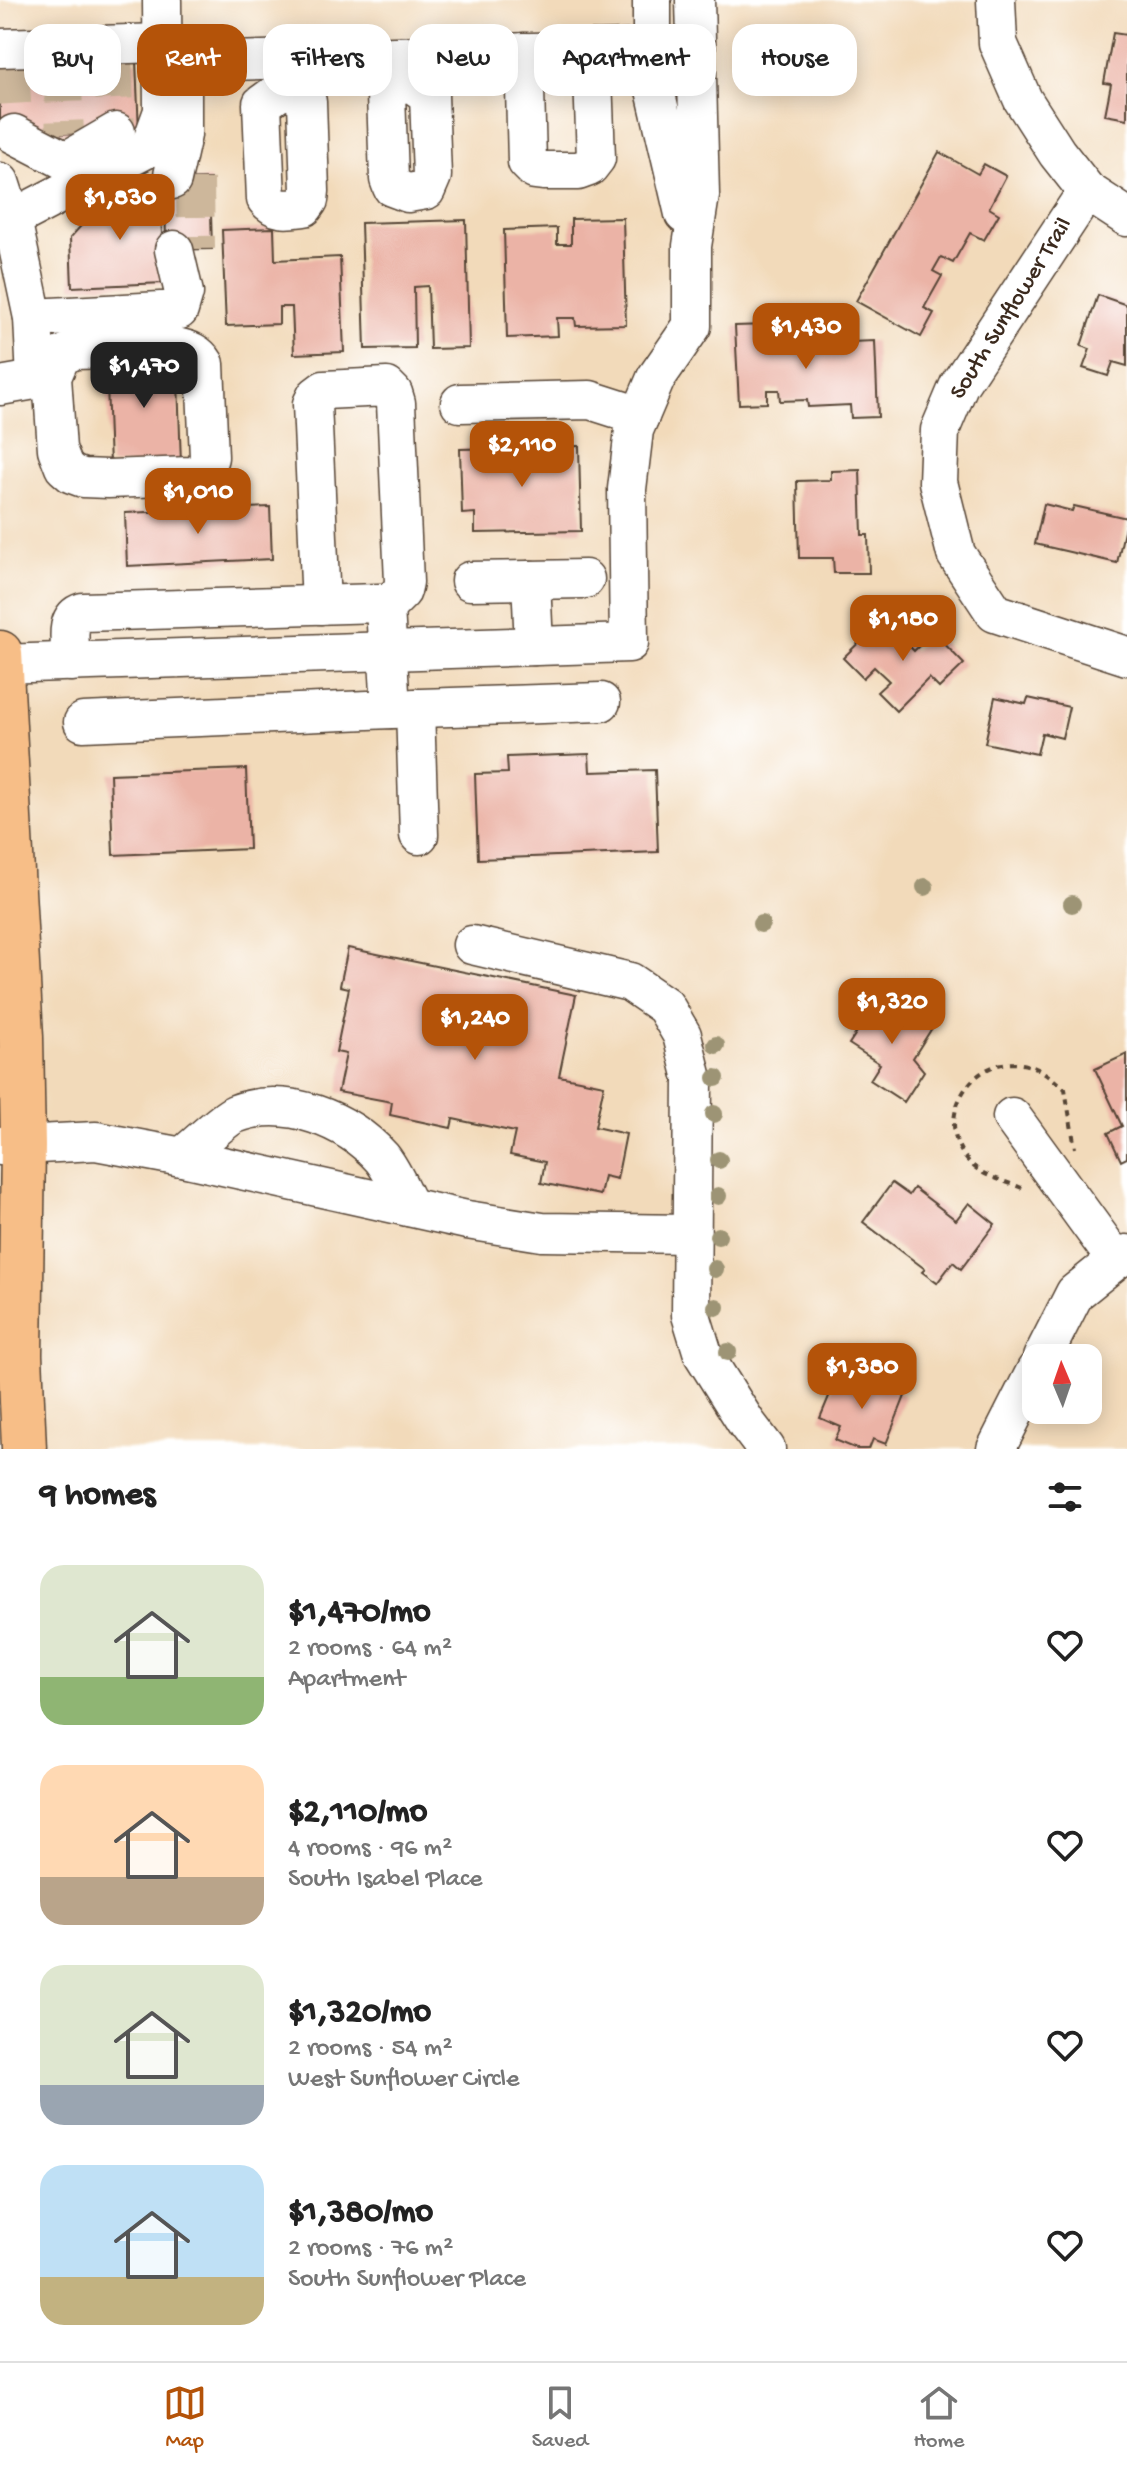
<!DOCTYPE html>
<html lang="en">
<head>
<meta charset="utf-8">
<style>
	:root { --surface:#fff; --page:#f6f6f6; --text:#222; --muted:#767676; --line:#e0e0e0; --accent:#b45309 }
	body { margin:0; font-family:"Gochi Hand",sans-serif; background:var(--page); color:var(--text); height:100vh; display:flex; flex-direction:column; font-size:30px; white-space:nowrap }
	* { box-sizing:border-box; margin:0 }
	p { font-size:26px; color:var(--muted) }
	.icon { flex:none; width:44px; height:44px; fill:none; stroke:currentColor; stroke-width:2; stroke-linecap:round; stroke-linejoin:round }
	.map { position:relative; height:1449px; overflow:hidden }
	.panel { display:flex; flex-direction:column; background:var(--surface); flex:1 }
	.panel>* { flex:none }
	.banner { position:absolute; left:24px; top:24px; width:1080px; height:72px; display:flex; gap:16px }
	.needle { width:52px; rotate:358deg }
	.fabs { position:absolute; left:1022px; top:1344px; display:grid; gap:16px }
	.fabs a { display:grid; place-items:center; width:80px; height:80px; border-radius:16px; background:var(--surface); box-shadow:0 4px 20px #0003; font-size:40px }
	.price { position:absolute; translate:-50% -68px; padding:0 18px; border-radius:16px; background:var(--accent); color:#fff; font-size:26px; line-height:52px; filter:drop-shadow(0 2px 4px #0008) }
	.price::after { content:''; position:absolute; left:50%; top:48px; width:24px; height:18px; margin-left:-12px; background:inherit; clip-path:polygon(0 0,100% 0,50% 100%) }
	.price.on { background:#222; color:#fff }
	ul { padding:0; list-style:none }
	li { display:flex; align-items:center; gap:24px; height:200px; padding:0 40px }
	li span { display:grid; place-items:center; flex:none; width:224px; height:160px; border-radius:24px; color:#555 }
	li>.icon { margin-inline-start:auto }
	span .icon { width:96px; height:96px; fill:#fffc; stroke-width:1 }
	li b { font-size:34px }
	h2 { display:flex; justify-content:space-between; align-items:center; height:96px; padding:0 40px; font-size:34px }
	.tag { padding:0 28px; border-radius:24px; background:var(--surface); box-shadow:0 4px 20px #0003; font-size:28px; line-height:72px }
	.tag.on { background:var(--accent); color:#fff }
	.tab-bar { display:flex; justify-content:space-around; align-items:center; height:112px; border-top:2px solid var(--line); background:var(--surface); font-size:22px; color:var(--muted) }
	.tab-bar a { display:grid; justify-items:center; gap:4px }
	.tab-bar .on { color:var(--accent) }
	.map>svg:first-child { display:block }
	.building { fill:#ebb3a6 }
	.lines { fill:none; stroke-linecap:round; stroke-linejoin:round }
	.minor-tunnel { stroke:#cdb79b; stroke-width:38; stroke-dasharray:38 19; stroke-linecap:butt }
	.minor-casing { stroke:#564435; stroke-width:41 }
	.major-casing { stroke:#564435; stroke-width:47 }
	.path { stroke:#564435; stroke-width:4; stroke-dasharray:6 6; stroke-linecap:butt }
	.minor { stroke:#fff; stroke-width:38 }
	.major { stroke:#f7be87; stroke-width:44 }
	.tree { fill:#9d9474 }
	.labels { text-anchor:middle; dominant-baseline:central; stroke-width:8; stroke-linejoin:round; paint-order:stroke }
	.street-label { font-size:24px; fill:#3b2a1e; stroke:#fff }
</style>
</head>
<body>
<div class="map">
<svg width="1127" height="1449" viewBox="0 0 1127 1449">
	<rect width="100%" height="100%" fill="#fff"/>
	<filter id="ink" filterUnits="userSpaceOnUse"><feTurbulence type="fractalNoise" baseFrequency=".0125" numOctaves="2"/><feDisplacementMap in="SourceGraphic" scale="16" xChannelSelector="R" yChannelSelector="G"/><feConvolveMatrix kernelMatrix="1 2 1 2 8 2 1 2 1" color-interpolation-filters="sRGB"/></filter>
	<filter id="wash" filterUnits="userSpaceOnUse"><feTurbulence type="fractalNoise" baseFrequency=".006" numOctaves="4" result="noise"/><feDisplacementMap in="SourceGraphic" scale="32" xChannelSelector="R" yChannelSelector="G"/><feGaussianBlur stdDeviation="1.8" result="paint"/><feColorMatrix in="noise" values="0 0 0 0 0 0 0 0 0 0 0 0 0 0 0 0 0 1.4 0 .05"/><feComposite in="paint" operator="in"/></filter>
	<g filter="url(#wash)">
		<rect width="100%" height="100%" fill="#f2daba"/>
		<g id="blocks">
			<g class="building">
				<path d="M1113,33L1127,35V119L1105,115L1111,84L1104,83Z"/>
				<path d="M136,61L139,132L0,135V66Z"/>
				<path d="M939,152L978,174L984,164L1006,176L989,208L999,214L984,240L970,233L953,263L941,257L933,271L942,276L924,308L934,313L921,337L856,301Z"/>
				<path d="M210,179L212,249L166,250L165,180Z"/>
				<path d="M160,188L164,283L72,287L70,238L113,190Z"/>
				<path d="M623,218L626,325L576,326L575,318H557L558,336L507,338L504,230L557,228V244H571V219Z"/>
				<path d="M466,220L469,348L430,349L428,286L414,287L415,348L365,349L361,223Z"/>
				<path d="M274,228L275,260L340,257L344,352L294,354L292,307H279V324L226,326L222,230Z"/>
				<path d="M1098,295L1127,305V366L1113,362L1108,376L1083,368L1090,349L1081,346Z"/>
				<path d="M767,325L768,330L785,329L786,344L811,342V348H824V343L875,341L878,417L851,418L850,405L808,407L807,400L780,401L779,390H767V403L739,404L735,326Z"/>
				<path d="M177,355L181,463L110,465L106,357Z"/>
				<path d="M579,446L581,531L475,533V513L462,514L460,449Z"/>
				<path d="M860,470L862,535H868L869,573H834L833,558H799L797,481L831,480V471Z"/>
				<path d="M1044,504L1072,511L1074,506L1127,518L1117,563L1035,544Z"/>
				<path d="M270,507L272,559L127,566L125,513Z"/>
				<path d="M883,619L914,651L933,632L964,664L939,688L929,678L896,711L877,692L889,681L874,667L863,678L843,658Z"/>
				<path d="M995,697L1026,704L1028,698L1069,707L1062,738L1042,733L1037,754L985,743Z"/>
				<path d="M589,754L590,772L655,770L658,852L478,859L475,774L508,773L507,757Z"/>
				<path d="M246,769L249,849L113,855L110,774Z"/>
				<path d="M348,948L576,995L559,1076L604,1085L595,1127L626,1134L617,1179L604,1176L600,1195L541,1183L545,1162L510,1155L515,1132L453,1119L451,1128L390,1115L392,1102L338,1092L346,1054L336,1052L349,988L340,986Z"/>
				<path d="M881,995L932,1028L913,1058L924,1071L904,1102L870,1080L880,1064L849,1044Z"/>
				<path d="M1127,1054V1158L1121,1161L1108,1133L1122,1126L1095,1069Z"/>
				<path d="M892,1183L909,1195L914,1188L956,1220L969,1203L995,1224L961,1269L953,1262L937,1283L922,1272L925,1269L863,1222Z"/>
				<path d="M840,1370L905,1396L886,1444L873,1439L869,1449H857L835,1440L841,1427L820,1418Z"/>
			</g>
		</g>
	</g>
	<g filter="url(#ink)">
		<use href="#blocks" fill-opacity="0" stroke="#564435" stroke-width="2"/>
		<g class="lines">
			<g class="minor-tunnel">
				<path d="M113,61L116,132"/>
				<path d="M62,64L65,134"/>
				<path d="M10,66L14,134"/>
				<path d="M195,179L196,249"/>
			</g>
			<g class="minor-casing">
				<g id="minor">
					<path d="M652,0V77L684,214"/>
					<path d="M996,0L998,43L1023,100L1057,153L1087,191L1127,217"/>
					<path d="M0,48L162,43"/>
					<path d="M524,52L527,162L535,170L543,171H578L589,167L596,158L592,50"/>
					<path d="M404,56L405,79L386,94L389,179L392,187L408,193L426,190L432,176L429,95L405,79"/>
					<path d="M286,59L287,86L307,102L310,191L309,200L304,207C289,209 276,212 266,199L262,104L287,86"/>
					<path d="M162,63L696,47"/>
					<path d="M14,134L66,161"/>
					<path d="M66,161L116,132"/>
					<path d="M172,180L182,135V83"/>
					<path d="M0,182L12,219L33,318L36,380"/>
					<path d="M1087,191L959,385L940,430L938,482L956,554L995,613L1127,656"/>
					<path d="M0,227L12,219L150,147L163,111L162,0"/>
					<path d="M33,318L179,310L184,293L174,250"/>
					<path d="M176,347C189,350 198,352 205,364L209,457C206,468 204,474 191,476L108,479L83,478L72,474L64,467L57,449L52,377L61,356L75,350Z"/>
					<path d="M0,386L52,377"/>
					<path d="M460,403L590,400L640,416"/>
					<path d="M531,580L534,646"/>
					<path d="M470,581L585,579"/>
					<path d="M321,605L312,404L316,396L324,390L387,387L393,393L396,403L404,582L402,591L385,608"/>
					<path d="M71,662C71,644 63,618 83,612L380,603L385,608L391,709L83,722"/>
					<path d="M0,664L629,643L627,489L634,430L656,378L692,326V246L700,195L695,0"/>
					<path d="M415,708L419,835"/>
					<path d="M390,709L601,702"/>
					<path d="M472,945L630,982L665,1006L682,1035L693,1079L691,1315L703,1354L747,1424L766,1449"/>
					<path d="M1012,1117L1116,1260"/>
					<path d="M0,1146L96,1141L182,1157L467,1220L542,1232L691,1234"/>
					<path d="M182,1157C195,1147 222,1120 235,1114C286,1094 348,1120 382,1158C393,1172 401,1191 409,1207"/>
					<path d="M1042,1358L1075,1293L1116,1260L1127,1254"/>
					<path d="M996,1449L1036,1370"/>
				</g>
			</g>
			<g class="major-casing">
				<path id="major" d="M0,653L21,1037L23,1146L20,1355L24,1449"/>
			</g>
			<path class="path" d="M1022,1188C1008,1182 989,1178 977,1169C922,1127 975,1038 1040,1070C1049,1075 1057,1083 1065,1089L1075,1148"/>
			<use href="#minor" class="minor"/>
			<use href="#major" class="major"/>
		</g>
		<g class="tree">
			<circle cx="925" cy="887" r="9"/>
			<circle cx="1072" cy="904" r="9"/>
			<circle cx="761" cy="924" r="9"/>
			<circle cx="716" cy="1045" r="9"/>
			<circle cx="716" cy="1078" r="9"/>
			<circle cx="714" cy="1114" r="9"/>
			<circle cx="719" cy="1160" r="9"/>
			<circle cx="718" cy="1196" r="9"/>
			<circle cx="718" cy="1236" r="9"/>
			<circle cx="715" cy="1269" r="9"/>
			<circle cx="716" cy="1307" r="9"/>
			<circle cx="728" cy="1352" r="9"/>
		</g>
	</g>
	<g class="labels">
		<g class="street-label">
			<text transform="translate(1012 309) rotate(-58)">South Sunflower Trail</text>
		</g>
	</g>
</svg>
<div class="fabs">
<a><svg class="needle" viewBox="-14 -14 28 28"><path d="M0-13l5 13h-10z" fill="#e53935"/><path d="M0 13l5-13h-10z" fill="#767676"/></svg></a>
</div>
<b class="price" style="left:120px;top:242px">$1,830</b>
<b class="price" style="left:806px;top:371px">$1,430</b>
<b class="price on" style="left:144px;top:410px">$1,470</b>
<b class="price" style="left:522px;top:489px">$2,110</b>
<b class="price" style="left:198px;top:536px">$1,010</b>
<b class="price" style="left:903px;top:663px">$1,180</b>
<b class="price" style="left:892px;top:1046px">$1,320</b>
<b class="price" style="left:475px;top:1062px">$1,240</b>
<b class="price" style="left:862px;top:1411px">$1,380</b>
<div class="banner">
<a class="tag">Buy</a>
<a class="tag on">Rent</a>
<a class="tag">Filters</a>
<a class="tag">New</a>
<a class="tag">Apartment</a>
<a class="tag">House</a>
</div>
</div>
<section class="panel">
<h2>9 homes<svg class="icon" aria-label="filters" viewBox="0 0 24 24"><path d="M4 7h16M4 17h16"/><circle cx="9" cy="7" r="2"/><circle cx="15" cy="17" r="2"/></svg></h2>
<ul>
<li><span style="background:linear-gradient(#dfe7d0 70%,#8fb573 0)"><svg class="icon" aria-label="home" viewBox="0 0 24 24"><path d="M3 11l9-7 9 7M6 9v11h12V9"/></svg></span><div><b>$1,470/mo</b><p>2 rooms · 64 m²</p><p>Apartment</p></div><svg class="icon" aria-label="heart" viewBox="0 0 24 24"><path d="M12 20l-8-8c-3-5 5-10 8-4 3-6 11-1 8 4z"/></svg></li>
<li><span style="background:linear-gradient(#ffd9b3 70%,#b9a48a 0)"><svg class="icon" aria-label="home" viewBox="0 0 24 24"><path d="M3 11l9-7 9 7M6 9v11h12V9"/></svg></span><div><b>$2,110/mo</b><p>4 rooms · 96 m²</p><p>South Isabel Place</p></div><svg class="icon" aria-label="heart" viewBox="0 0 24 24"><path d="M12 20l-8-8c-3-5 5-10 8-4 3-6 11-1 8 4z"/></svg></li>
<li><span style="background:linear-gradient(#dfe7d0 75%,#9aa5b1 0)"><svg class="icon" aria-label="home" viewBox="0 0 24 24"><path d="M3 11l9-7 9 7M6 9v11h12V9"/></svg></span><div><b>$1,320/mo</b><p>2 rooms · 54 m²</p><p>West Sunflower Circle</p></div><svg class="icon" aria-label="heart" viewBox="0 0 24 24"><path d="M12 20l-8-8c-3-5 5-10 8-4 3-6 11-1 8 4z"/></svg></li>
<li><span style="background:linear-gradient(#bfe0f5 70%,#c2b280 0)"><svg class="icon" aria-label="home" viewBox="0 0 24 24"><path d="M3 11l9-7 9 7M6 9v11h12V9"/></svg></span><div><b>$1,380/mo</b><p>2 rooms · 76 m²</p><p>South Sunflower Place</p></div><svg class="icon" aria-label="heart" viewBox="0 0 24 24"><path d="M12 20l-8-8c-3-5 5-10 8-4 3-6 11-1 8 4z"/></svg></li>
</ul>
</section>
<nav class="tab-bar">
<a class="on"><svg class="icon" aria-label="map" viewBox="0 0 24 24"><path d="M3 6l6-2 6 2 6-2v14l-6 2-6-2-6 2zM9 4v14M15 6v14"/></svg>Map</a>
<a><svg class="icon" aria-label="saved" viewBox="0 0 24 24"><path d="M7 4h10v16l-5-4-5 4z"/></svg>Saved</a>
<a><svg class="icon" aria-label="home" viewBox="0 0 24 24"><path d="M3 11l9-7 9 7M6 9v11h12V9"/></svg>Home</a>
</nav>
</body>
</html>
